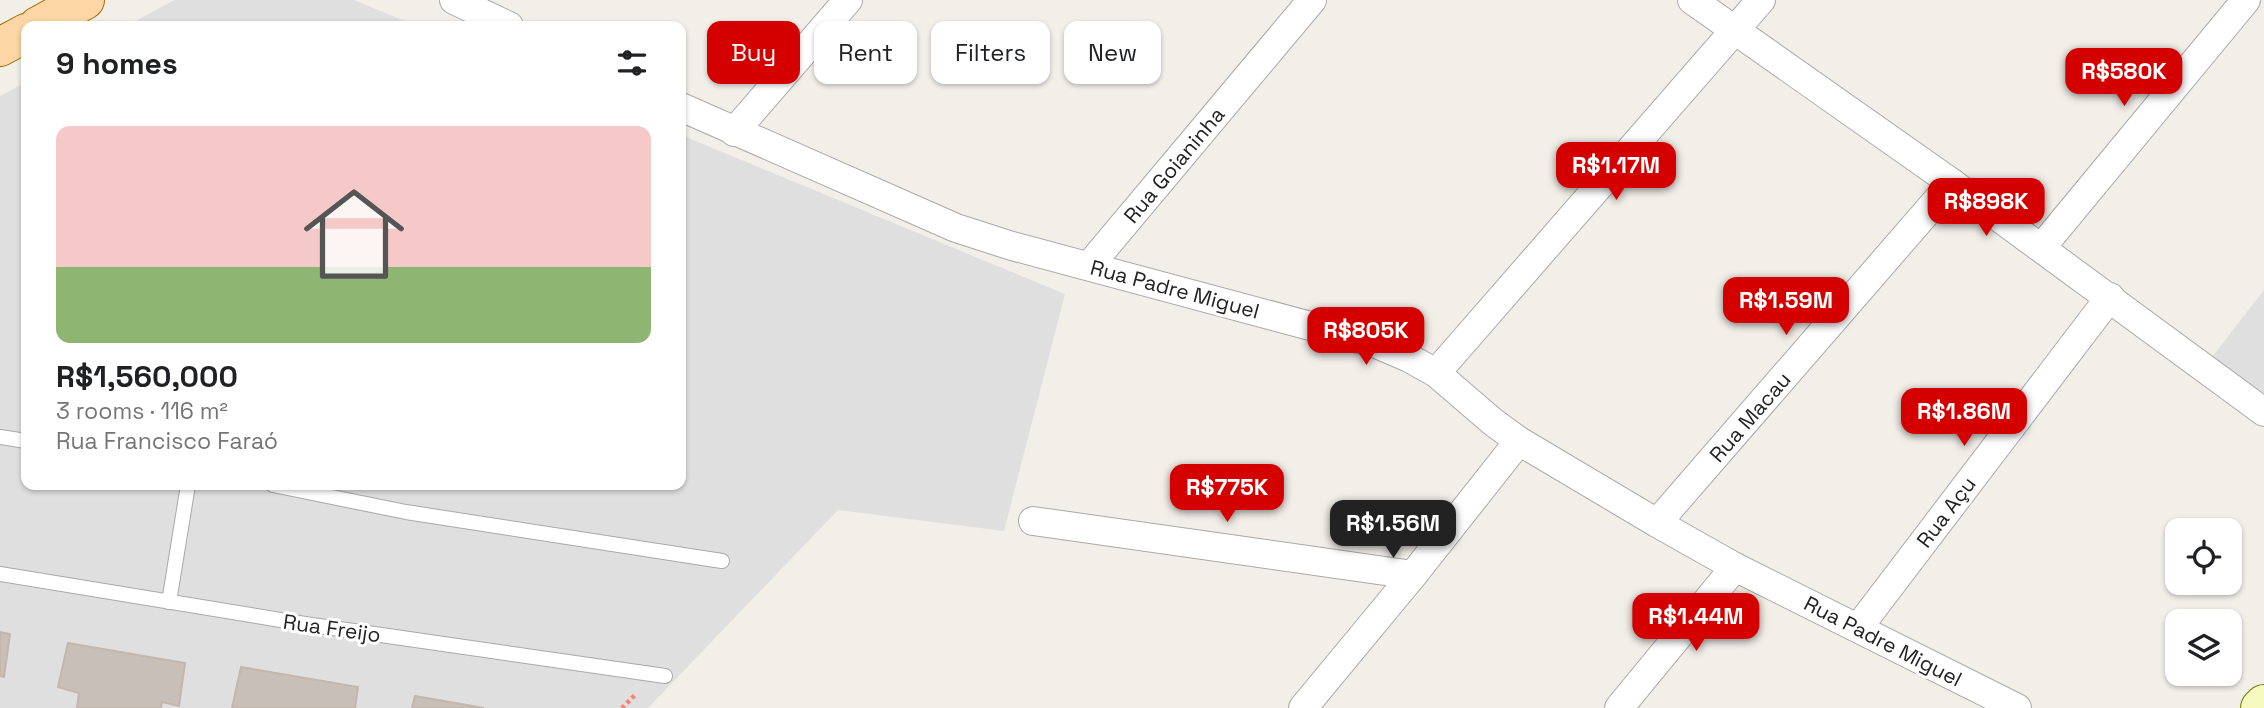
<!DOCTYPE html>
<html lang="en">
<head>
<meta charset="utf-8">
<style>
	:root { --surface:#fff; --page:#f6f6f6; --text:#202124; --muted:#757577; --line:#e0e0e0; --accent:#d40000 }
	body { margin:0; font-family:"Space Grotesk",sans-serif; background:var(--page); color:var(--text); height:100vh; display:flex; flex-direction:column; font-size:26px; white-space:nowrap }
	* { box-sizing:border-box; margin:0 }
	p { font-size:23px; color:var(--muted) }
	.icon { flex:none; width:38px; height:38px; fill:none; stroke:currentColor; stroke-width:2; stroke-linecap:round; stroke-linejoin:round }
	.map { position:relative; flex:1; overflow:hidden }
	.panel { position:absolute; left:21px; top:21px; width:665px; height:469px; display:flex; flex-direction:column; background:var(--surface); border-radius:14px; box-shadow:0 2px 5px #0004 }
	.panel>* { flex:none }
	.top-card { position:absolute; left:707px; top:21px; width:665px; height:63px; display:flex; gap:14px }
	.buttons { position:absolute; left:2165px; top:518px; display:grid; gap:14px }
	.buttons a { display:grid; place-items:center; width:77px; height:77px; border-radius:14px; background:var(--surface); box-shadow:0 2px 5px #0004; font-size:35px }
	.price { position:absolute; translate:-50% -60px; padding:0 16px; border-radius:14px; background:var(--accent); color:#fff; font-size:23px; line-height:46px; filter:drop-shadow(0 2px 4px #0008) }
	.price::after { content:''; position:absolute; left:50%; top:42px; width:21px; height:16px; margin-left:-10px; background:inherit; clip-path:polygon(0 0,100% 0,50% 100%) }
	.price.on { background:#222; color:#fff }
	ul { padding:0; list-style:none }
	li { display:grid; align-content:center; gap:14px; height:371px; padding:0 35px }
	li+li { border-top:2px solid var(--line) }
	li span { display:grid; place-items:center; height:217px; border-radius:14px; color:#555 }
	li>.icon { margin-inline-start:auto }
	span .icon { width:126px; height:126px; fill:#fffc; stroke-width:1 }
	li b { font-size:30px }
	h2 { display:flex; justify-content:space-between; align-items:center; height:84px; padding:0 35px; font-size:30px }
	.chip { padding:0 24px; border-radius:14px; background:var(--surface); box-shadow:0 2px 5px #0004; font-size:24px; line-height:63px }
	.chip.on { background:var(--accent); color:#fff }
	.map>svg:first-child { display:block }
	.residential { fill:#e0dfdf }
	.building { fill:#c7bfb8; stroke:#c4b6ab; stroke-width:2 }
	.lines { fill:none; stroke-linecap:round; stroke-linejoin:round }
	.service-casing { stroke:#a9a9a9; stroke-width:16 }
	.minor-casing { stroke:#a9a9a9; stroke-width:30 }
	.secondary-casing { stroke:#707d05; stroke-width:40 }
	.primary-casing { stroke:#a06b00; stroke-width:40 }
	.path { stroke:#fa8072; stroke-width:4.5; stroke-dasharray:3.5 3.5; stroke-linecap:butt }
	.service { stroke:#fff; stroke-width:14 }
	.minor { stroke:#fff; stroke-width:28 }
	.secondary { stroke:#f7fabf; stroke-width:38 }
	.primary { stroke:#fcd6a4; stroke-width:38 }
	.labels { text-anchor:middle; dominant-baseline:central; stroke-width:6; stroke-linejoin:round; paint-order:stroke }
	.street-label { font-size:21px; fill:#222; stroke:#fff }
</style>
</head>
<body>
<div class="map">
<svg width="2264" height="708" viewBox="0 0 2264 708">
	<rect width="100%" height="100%" fill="#f2efe9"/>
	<g class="residential">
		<path d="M174,0H354L417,26H127Z"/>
		<path d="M26,82V485H681V135L1065,294L1004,531L838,510L648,708H0V96Z"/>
		<path d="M2264,290V393L2212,357Z"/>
	</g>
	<g class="building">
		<path d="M0,632L10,634L4,677L0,676Z"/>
		<path d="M68,643L185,663L179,706L162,702L161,708H77L79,693L58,687Z"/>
		<path d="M241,667L358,687L355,708H232Z"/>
		<path d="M415,696L484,708H412Z"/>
	</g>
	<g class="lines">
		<g class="service-casing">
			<g id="service">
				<path d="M0,437L26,441"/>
				<path d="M273,485L406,512L722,561"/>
				<path d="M0,574L305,624L665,676"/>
				<path d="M169,602L188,485"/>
			</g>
		</g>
		<g class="minor-casing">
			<g id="minor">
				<path d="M454,0L509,26"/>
				<path d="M1692,0L1952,183L2264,412"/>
				<path d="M681,107L956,228L1012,246L1374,343L1409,358L1436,373L1493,422L1519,441L1657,523L1735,567L2017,708"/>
				<path d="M734,132L848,0"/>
				<path d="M2041,248L2246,0"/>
				<path d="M1089,266L1312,0"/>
				<path d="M1436,373L1761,0"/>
				<path d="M1033,521L1413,575"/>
				<path d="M1657,523L1952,183"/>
				<path d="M1858,628L2110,297"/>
				<path d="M1303,708L1413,575L1519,441"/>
				<path d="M1619,708L1735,567"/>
			</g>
		</g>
		<g class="secondary-casing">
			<path id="secondary" d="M2260,708L2264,704"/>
		</g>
		<g class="primary-casing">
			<g id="primary">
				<path d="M38,26L85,0"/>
				<path d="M0,47L26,33"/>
			</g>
		</g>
		<path class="path" d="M622,708L635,695"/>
		<use href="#service" class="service"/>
		<use href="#minor" class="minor"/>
		<use href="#secondary" class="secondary"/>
		<use href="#primary" class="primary"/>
	</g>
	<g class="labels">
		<g class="street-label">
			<text transform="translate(1174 165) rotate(-50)">Rua Goianinha</text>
			<text transform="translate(1175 289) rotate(15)">Rua Padre Miguel</text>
			<text transform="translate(1750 417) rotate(-49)">Rua Macau</text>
			<text transform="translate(1946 512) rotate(-53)">Rua Açu</text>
			<text transform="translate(332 628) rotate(8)">Rua Freijo</text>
			<text transform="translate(1883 641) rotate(27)">Rua Padre Miguel</text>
		</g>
	</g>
</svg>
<div class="buttons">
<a><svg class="icon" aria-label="locate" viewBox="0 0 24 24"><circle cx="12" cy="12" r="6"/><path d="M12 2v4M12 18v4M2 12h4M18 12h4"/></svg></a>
<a><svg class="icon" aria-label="layers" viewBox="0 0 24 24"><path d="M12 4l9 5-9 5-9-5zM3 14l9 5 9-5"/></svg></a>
</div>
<b class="price" style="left:2124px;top:108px">R$580K</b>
<b class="price" style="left:1616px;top:202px">R$1.17M</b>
<b class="price" style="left:1986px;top:238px">R$898K</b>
<b class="price" style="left:1786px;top:337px">R$1.59M</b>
<b class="price" style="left:1366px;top:367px">R$805K</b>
<b class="price" style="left:1964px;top:448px">R$1.86M</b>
<b class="price" style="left:1227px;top:524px">R$775K</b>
<b class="price on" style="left:1393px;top:560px">R$1.56M</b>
<b class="price" style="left:1696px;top:653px">R$1.44M</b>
<div class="top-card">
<a class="chip on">Buy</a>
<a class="chip">Rent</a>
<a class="chip">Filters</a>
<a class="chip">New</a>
</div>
<section class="panel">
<h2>9 homes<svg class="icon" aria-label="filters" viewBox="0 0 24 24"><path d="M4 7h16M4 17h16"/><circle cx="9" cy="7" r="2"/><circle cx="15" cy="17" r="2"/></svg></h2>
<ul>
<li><span style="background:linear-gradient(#f6c9c9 65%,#8fb573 0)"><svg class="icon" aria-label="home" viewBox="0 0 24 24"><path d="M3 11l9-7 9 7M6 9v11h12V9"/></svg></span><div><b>R$1,560,000</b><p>3 rooms · 116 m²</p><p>Rua Francisco Faraó</p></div></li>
</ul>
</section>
</div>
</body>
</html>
